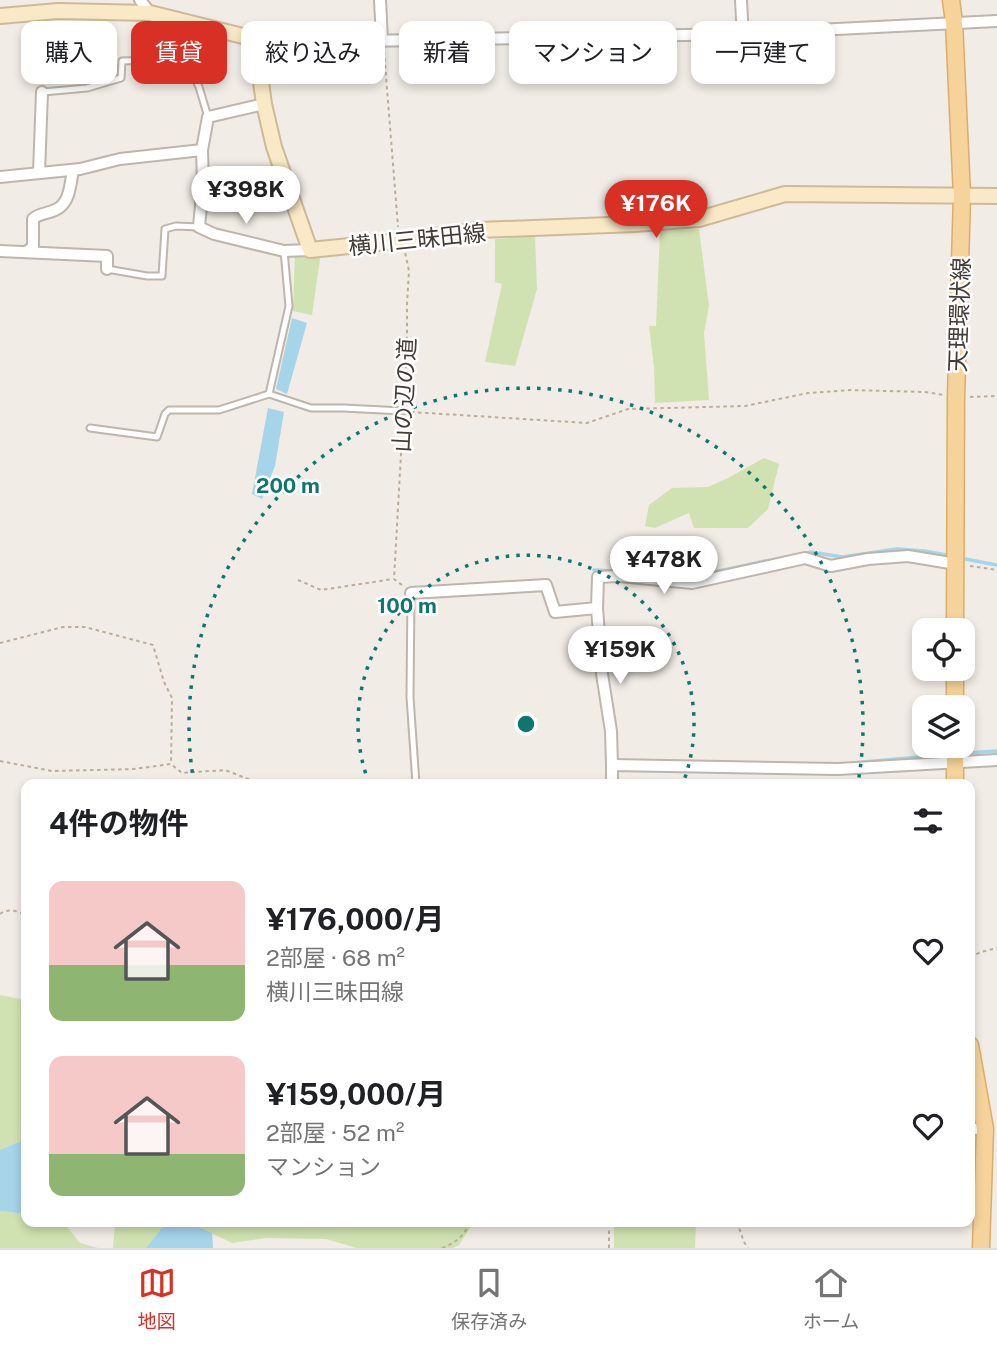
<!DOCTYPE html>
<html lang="ja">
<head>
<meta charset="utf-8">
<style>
	:root { --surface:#fff; --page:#f6f6f6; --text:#202124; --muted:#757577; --line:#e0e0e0; --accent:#d93025 }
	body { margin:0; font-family:"Public Sans","Noto Sans JP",sans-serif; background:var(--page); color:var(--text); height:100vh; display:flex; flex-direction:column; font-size:26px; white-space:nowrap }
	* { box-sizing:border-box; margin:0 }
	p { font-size:23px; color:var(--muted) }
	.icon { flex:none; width:38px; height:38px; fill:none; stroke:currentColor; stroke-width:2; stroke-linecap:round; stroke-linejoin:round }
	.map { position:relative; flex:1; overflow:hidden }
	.side { position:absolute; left:21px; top:779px; width:954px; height:448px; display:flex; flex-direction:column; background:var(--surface); border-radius:14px; box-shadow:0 4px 10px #0003 }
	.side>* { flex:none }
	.hud { position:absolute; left:21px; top:21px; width:956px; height:63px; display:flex; gap:14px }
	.fabs { position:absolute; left:912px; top:618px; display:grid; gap:14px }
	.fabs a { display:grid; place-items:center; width:63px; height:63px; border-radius:14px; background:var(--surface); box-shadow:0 4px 10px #0003; font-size:35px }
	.price { position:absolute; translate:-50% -60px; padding:0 16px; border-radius:24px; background:#fff; color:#222; font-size:23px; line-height:46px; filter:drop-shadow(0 2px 4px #0008) }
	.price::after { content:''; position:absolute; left:50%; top:42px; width:21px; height:16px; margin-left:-10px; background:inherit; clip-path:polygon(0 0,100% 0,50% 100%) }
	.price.current { background:var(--accent); color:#fff }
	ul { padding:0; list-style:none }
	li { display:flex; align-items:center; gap:21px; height:175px; padding:0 28px }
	li span { display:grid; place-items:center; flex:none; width:196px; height:140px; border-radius:14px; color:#555 }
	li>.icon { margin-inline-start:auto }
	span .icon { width:84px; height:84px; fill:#fffc; stroke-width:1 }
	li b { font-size:30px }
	h2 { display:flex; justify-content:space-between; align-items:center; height:84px; padding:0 28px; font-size:30px }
	.pill { padding:0 24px; border-radius:14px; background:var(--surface); box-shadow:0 4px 10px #0003; font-size:24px; line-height:63px }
	.pill.current { background:var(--accent); color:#fff }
	.tab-bar { display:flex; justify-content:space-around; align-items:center; height:98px; border-top:2px solid var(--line); background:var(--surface); font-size:19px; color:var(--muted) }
	.tab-bar a { display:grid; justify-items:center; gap:4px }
	.tab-bar .current { color:var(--accent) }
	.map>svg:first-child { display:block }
	.green { fill:#d0e2b1 }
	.water { fill:#a6d4e9 }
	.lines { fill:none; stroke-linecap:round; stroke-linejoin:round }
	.stream { stroke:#a6d4e9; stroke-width:3.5 }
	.lane-casing { stroke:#beb6ac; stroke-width:9 }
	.street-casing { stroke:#beb6ac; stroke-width:14 }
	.secondary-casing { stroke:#cdba98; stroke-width:18 }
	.primary-casing { stroke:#d9ae6b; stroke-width:19 }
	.path { stroke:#bcad9b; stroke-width:2; stroke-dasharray:3.5 3.5; stroke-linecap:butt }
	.lane { stroke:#fff; stroke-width:5 }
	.street { stroke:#fff; stroke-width:10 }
	.secondary { stroke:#fae9c6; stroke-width:14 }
	.primary { stroke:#f5d39a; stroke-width:16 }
	.ring { fill:none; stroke:#0f766e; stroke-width:3.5; stroke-dasharray:3.5 7 }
	.labels { text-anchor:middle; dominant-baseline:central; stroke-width:5; stroke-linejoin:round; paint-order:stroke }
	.street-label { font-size:23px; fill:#433c35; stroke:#fff }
	.centre { fill:#0f766e; stroke:#fff; stroke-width:3.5 }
	.ring-label { font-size:21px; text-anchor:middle; font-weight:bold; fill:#0f766e; stroke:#fff; stroke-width:5; stroke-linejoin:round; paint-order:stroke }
</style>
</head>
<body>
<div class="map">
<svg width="997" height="1248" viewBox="0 0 997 1248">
	<rect width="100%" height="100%" fill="#f1ece5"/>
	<g class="green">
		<path d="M699,229L709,306L704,333L709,400L655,403L654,367L649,326H656L660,231Z"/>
		<path d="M535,236L537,289L515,366L485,362L502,284L495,282V239Z"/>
		<path d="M295,252H321L312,315L293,311Z"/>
		<path d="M764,458L779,464L768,509L748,528H694L689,513L655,528L645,526L649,505L672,488L708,487L728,478Z"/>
		<path d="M0,995L26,1000V1139L0,1150Z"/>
		<path d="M0,1211L26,1214V1222H63L80,1243L98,1248H0Z"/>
		<path d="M117,1222H474L459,1245L453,1248H357L326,1239L266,1238L232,1243L188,1222L165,1224L146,1248H113L115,1224Z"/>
		<path d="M696,1223L695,1248H614V1225Z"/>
	</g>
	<g class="water">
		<path d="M292,318L307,323L287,394L276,389Z"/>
		<path d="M268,408L284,412L275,466L262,499L252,494Z"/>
		<path d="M26,1139V1214L0,1211V1150Z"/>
		<path d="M188,1222L212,1233L213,1248H146L165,1224Z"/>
	</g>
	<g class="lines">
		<g class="stream">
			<path d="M804,554L811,552L842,557L897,549L924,551L952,556"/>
			<path d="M960,558L997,565"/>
			<path d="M594,570L613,571"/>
			<path d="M656,574L691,577L765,561"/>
			<path d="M967,753L997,751"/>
			<path d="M853,763L941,755"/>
		</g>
		<g class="lane-casing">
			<g id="lane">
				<path d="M152,16L161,34L187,63L199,87L208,117"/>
				<path d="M43,92L87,88L121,78L122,61L184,59"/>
				<path d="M107,269L147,276H162L165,229L176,226L199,227"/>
				<path d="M269,394L289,306L284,251"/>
				<path d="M90,428L157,437L165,414L169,410H219L269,394L311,408H343L403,411"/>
				<path d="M411,593L410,697L416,784"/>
			</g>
		</g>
		<g class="street-casing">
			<g id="street">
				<path d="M140,0L150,13"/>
				<path d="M380,0L382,40"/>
				<path d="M741,0L744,58"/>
				<path d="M255,39L313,42L739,34L997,21"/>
				<path d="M264,104L208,117L202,150L203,184L199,227L214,234L284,251L310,250"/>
				<path d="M39,173L42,92"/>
				<path d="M0,177L80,169L120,159L202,150"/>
				<path d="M0,251L107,256V269"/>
				<path d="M26,252L33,247V219C39,213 47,214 55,210C70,204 70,185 73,170"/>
				<path d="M411,593L546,585L555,612L597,608L598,577L619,576L692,583L805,558L831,566L868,559L908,556L956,564"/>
				<path d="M597,608L602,674L611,731L612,765"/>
				<path d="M612,784V765L838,769L997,760"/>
				<path d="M970,1129H985"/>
			</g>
		</g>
		<g class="secondary-casing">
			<path id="secondary" d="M0,16L58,11L150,13L255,39L264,104L274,147L310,250L399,241L479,230L635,224L699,219L785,194L997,196"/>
		</g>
		<g class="primary-casing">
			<g id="primary">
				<path d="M951,0L954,22L962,196L956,397L955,630"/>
				<path d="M955,707V668"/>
				<path d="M955,784V746"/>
				<path d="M970,1045L985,1129L981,1248"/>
			</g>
		</g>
		<g class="path">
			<path d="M384,51L398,227"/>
			<path d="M970,397L997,396"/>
			<path d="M403,403L407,354V304L409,271L405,252"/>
			<path d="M411,412L587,423L628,409L745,406L808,393L850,390L925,392L944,395"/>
			<path d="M970,566L997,570"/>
			<path d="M298,580L321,590L393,579"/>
			<path d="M402,585L394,579L403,419"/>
			<path d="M0,643L63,627H85L153,645L164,682L172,698L171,764"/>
			<path d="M0,761L52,771L134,769L171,764L182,773L225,770L256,782L257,784"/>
			<path d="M0,914C8,908 17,911 26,915"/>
			<path d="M970,957L981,952L997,948"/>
			<path d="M737,1222L744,1242L748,1248"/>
			<path d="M442,1248C456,1243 465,1235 470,1222"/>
			<path d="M609,1248V1222"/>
		</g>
		<use href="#lane" class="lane"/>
		<use href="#street" class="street"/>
		<use href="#secondary" class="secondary"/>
		<use href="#primary" class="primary"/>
	</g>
	<g class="ring">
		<path d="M369 783A168 168 0 1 1 683 783"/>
		<path d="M194 783A337 337 0 1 1 858 783"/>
	</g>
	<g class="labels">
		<g class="street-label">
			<text transform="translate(417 239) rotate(-6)">横川三昧田線</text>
			<text transform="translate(959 315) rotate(-88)">天理環状線</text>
			<text transform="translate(404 395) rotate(-87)">山の辺の道</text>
		</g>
	</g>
	<circle cx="526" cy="724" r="10" class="centre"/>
	<g class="ring-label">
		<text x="288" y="493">200 m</text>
		<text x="407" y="613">100 m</text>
	</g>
</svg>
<div class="fabs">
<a><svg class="icon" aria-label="locate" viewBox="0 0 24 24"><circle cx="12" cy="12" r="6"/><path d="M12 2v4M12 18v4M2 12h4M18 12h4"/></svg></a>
<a><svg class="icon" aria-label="layers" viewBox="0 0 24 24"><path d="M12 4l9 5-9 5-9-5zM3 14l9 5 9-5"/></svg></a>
</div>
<b class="price" style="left:246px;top:226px">¥398K</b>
<b class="price current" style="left:656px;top:240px">¥176K</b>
<b class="price" style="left:664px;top:596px">¥478K</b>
<b class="price" style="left:620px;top:686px">¥159K</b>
<div class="hud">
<a class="pill">購入</a>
<a class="pill current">賃貸</a>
<a class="pill">絞り込み</a>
<a class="pill">新着</a>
<a class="pill">マンション</a>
<a class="pill">一戸建て</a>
</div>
<section class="side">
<h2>4件の物件<svg class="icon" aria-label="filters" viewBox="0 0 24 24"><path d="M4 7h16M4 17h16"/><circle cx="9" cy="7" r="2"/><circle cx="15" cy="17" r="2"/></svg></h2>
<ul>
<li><span style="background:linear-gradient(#f6c9c9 60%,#8fb573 0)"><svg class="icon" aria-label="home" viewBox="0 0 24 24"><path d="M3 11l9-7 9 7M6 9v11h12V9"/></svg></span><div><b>¥176,000/月</b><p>2部屋 · 68 m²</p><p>横川三昧田線</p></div><svg class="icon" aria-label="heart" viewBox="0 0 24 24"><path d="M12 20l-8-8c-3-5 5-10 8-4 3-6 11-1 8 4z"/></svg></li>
<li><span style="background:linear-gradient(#f6c9c9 70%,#8fb573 0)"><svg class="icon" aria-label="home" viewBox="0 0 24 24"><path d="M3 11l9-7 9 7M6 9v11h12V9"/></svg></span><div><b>¥159,000/月</b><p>2部屋 · 52 m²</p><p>マンション</p></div><svg class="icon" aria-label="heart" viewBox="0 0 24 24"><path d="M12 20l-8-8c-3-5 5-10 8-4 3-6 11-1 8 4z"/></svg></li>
</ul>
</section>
</div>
<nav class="tab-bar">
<a class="current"><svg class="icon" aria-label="map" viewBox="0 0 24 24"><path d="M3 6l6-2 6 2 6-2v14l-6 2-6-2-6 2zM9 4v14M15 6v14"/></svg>地図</a>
<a><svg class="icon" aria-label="saved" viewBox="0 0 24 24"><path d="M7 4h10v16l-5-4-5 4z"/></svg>保存済み</a>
<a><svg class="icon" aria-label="home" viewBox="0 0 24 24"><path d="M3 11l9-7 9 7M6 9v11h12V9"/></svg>ホーム</a>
</nav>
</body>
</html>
